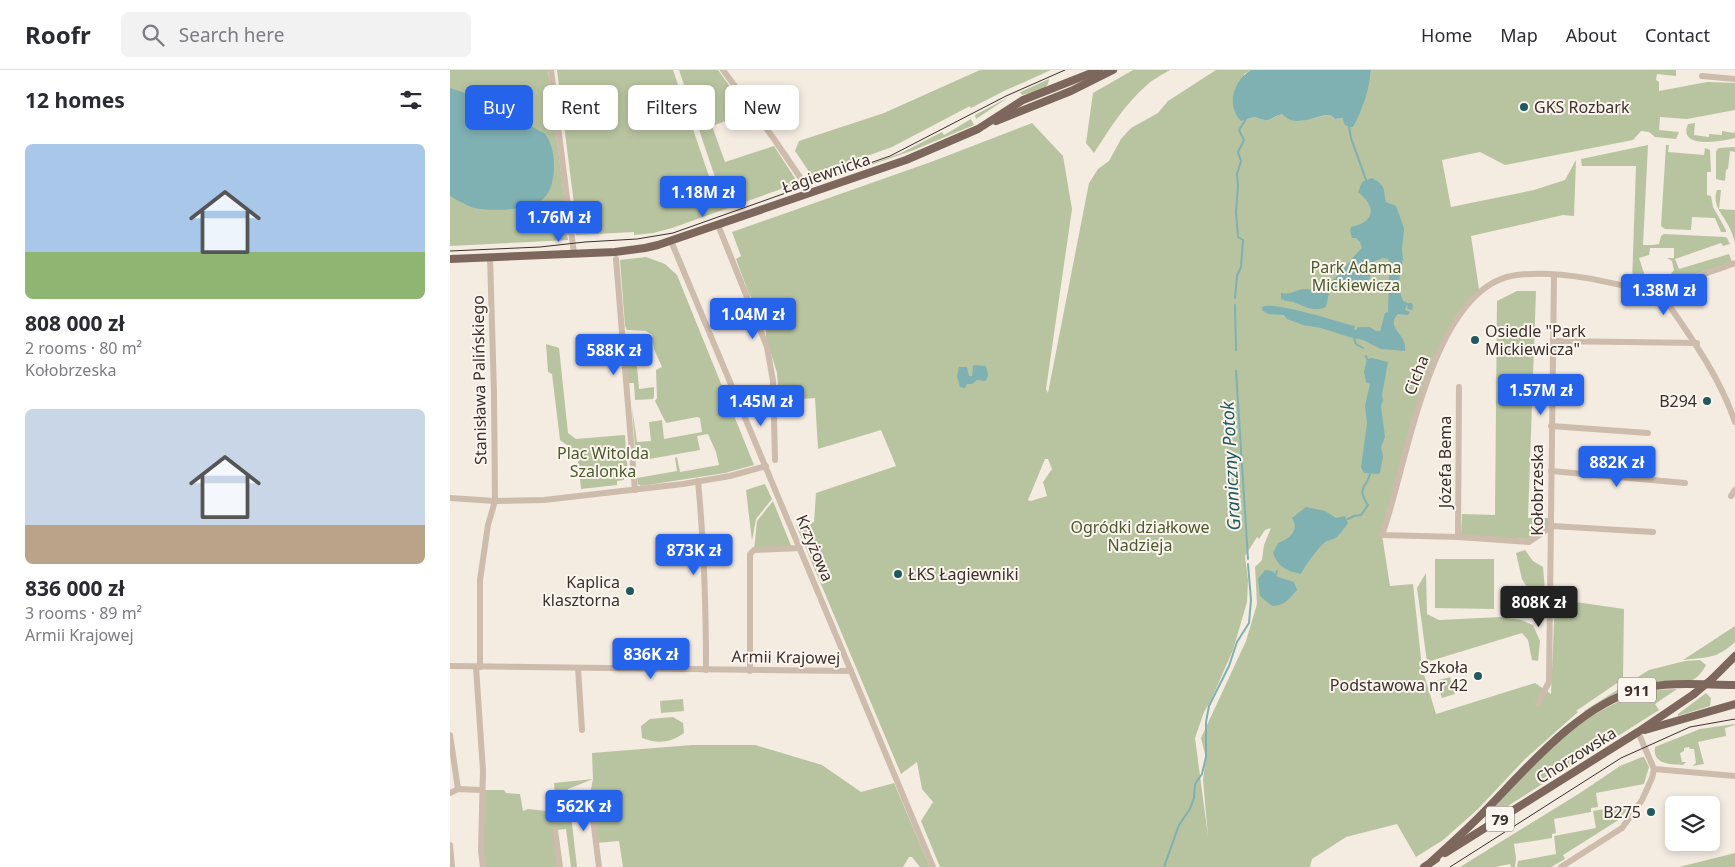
<!DOCTYPE html>
<html lang="en">
<head>
<meta charset="utf-8">
<style>
	:root { --surface:#fff; --page:#f2f2f3; --text:#2b2b33; --muted:#7c7c81; --line:#e1e1e2; --accent:#2563eb }
	body { margin:0; font-family:"Noto Sans",sans-serif; background:var(--page); color:var(--text); height:100vh; display:flex; flex-direction:column; font-size:19px; white-space:nowrap }
	* { box-sizing:border-box; margin:0 }
	p { font-size:16px; color:var(--muted) }
	.icon { flex:none; width:28px; height:28px; fill:none; stroke:currentColor; stroke-width:2; stroke-linecap:round; stroke-linejoin:round }
	.map { position:relative; flex:1; overflow:hidden }
	.drawer { display:flex; flex-direction:column; background:var(--surface); width:450px }
	.drawer>* { flex:none }
	.hud { position:absolute; left:15px; top:15px; width:475px; height:45px; display:flex; gap:10px }
	.buttons { position:absolute; left:1215px; top:726px; display:grid; gap:10px }
	.buttons a { display:grid; place-items:center; width:55px; height:55px; border-radius:8px; background:var(--surface); box-shadow:0 2px 8px #0003; font-size:25px }
	.price { position:absolute; translate:-50% -42px; padding:0 11px; border-radius:5px; background:var(--accent); color:#fff; font-size:16px; line-height:32px; filter:drop-shadow(0 1px 2px #0008) }
	.price::after { content:''; position:absolute; left:50%; top:30px; width:15px; height:11px; margin-left:-8px; background:inherit; clip-path:polygon(0 0,100% 0,50% 100%) }
	.price.on { background:#222; color:#fff }
	ul { padding:0; list-style:none }
	li { display:grid; align-content:center; gap:10px; height:265px; padding:0 25px }
	li span { display:grid; place-items:center; height:155px; border-radius:8px; color:#555 }
	li>.icon { margin-inline-start:auto }
	span .icon { width:90px; height:90px; fill:#fffc; stroke-width:1 }
	li b { font-size:21px }
	h2 { display:flex; justify-content:space-between; align-items:center; height:60px; padding:0 25px; font-size:21px }
	.pill { padding:0 18px; border-radius:8px; background:var(--surface); box-shadow:0 2px 8px #0003; font-size:18px; line-height:45px }
	.pill.on { background:var(--accent); color:#fff }
	header { display:flex; align-items:center; gap:30px; box-sizing:border-box; height:70px; padding:0 25px; background:var(--surface); border-bottom:1px solid var(--line) }
	header strong { font-size:24px }
	nav { display:flex; gap:28px; margin-inline-start:auto; font-size:18px }
	.search { width:350px; height:45px; background:var(--page); display:flex; align-items:center; gap:12px; box-sizing:border-box; padding:0 18px; border-radius:8px; color:var(--muted); font-size:19px }
	main { display:flex; flex:1; min-height:0 }
	.map>svg:first-child { display:block }
	.green { fill:#b8c4a0; fill-rule:evenodd }
	.water { fill:#7fb0b2 }
	.lines { fill:none; stroke-linecap:round; stroke-linejoin:round }
	.stream { stroke:#7fb0b2; stroke-width:2 }
	.minor { stroke:#cdbbac; stroke-width:6 }
	.major { stroke:#7d675c; stroke-width:8 }
	.tram { stroke:#3b302b; stroke-width:1 }
	.major-bridge { stroke:#7d675c; stroke-width:8 }
	.poi-dot { fill:#1f5a5e; stroke:#fbf5ee; stroke-width:2 }
	.labels { text-anchor:middle; dominant-baseline:central; stroke-width:4; stroke-linejoin:round; paint-order:stroke }
	.shield { fill:#fbf5ee; stroke:#756b66; stroke-width:1 }
	.shield-label { font-size:15px; font-weight:bold; fill:#3b302b }
	.poi-label { font-size:16px; fill:#3b302b; stroke:#fbf5ee; text-anchor:end }
	.street-label { font-size:16px; fill:#3b302b; stroke:#fbf5ee }
	.park-label { font-size:16px; fill:#4a5a2e; stroke:#fbf5ee }
	.water-label { font-size:18px; font-style:italic; fill:#1f5a5e; stroke:#fbf5ee }
</style>
</head>
<body>
<header>
<strong>Roofr</strong>
<div class="search"><svg class="icon" aria-label="search" viewBox="0 0 24 24"><circle cx="10" cy="10" r="6"/><path d="M15 15l6 6"/></svg>Search here</div>
<nav><a>Home</a><a>Map</a><a>About</a><a>Contact</a></nav>
</header>
<main>
<section class="drawer">
<h2>12 homes<svg class="icon" aria-label="filters" viewBox="0 0 24 24"><path d="M4 7h16M4 17h16"/><circle cx="9" cy="7" r="2"/><circle cx="15" cy="17" r="2"/></svg></h2>
<ul>
<li><span style="background:linear-gradient(#a9c7e8 70%,#8fb573 0)"><svg class="icon" aria-label="home" viewBox="0 0 24 24"><path d="M3 11l9-7 9 7M6 9v11h12V9"/></svg></span><div><b>808 000 zł</b><p>2 rooms · 80 m²</p><p>Kołobrzeska</p></div></li>
<li><span style="background:linear-gradient(#c9d6e8 75%,#b9a48a 0)"><svg class="icon" aria-label="home" viewBox="0 0 24 24"><path d="M3 11l9-7 9 7M6 9v11h12V9"/></svg></span><div><b>836 000 zł</b><p>3 rooms · 89 m²</p><p>Armii Krajowej</p></div></li>
</ul>
</section>
<div class="map">
<svg width="1285" height="797" viewBox="0 0 1285 797">
	<rect width="100%" height="100%" fill="#f4ebe1"/>
	<g class="green">
		<path d="M0,0H98L119,165H117L118,170L0,176Z"/>
		<path d="M107,0H223L265,124L270,122L229,0H268L291,32L297,43L262,56L275,92L324,76L348,113L222,158L203,163L184,165V162L127,165L125,164L126,152L132,151L130,133L124,134Z"/>
		<path d="M530,0H601L554,21L521,38L520,36L442,77L362,106L345,81L349,71L434,43Z"/>
		<path d="M683,0H720C712,5 703,9 697,15C675,34 660,58 644,83L636,73L643,23Z"/>
		<path d="M766,0H801L794,4V50L804,47C823,53 816,50 832,44L850,51L878,45L882,46L885,49L893,48L920,8L921,0H1226V6L1207,4L1206,10L1209,12V21L1257,12L1285,13V40L1237,49L1210,47L1209,60L1229,62L1226,69L1205,67L1199,62L1191,61L1183,70L1055,95L1030,82L992,90L1001,137L1084,120L1115,110L1126,90L1124,146L1113,145L1021,166L1029,219L1011,243L982,298L932,465L940,516L963,514L972,598L986,644L1085,613L1101,624L1105,529L1174,539L1173,609L1126,641L1128,642L1075,689L1028,739L993,770L966,787L947,754L896,767L862,789L860,797H490L471,751L483,732L472,719L467,692L451,704L346,455L364,452L366,423L446,396L431,360L368,379L365,328L329,331L327,303L316,267V251L299,224L286,189L291,186L282,162L481,92L582,53L613,86L622,139L596,319L598,323L639,113L648,99L659,91L671,69L681,58L708,43L718,31ZM595,389H598L602,399L593,412L597,426L581,431L578,430ZM821,458L814,475L812,490L805,497L807,534L796,571L751,668L756,688L753,710L758,766L745,668L754,642L761,630L783,580L797,532L798,510L795,486L807,467L809,469L815,460Z"/>
		<path d="M599,9L598,14L594,19L572,25L570,22L559,27L526,49L525,45L557,28Z"/>
		<path d="M521,49L524,55L464,80L366,114L451,83L492,62L494,65Z"/>
		<path d="M1245,53L1244,65L1259,67V64L1272,65V61L1284,63L1285,60V68C1274,71 1227,80 1238,54Z"/>
		<path d="M1198,75L1193,175H1202L1209,174L1211,166L1214,164L1275,167L1277,168L1280,174L1273,176L1271,173L1225,189L1229,199L1279,184L1282,192L1227,210L1221,204L1224,200L1222,191L1217,188H1224V178H1200L1199,185L1189,188L1197,212L1217,207L1223,212C1208,222 1199,217 1182,213L1186,96H1132L1131,89Z"/>
		<path d="M1216,75H1219L1218,82L1254,85L1255,78L1260,80L1261,102H1257V125L1261,126L1263,137L1276,160V162H1271L1265,148L1242,147L1241,160L1215,159L1211,156Z"/>
		<path d="M1285,77V82L1280,81L1278,99L1276,100L1275,111L1266,109V81L1269,78Z"/>
		<path d="M1267,120H1271L1269,139L1285,140V173C1284,169 1283,165 1281,161C1275,146 1261,136 1267,120Z"/>
		<path d="M196,187L215,194L227,205L304,395L275,403L191,416L188,414L187,408L227,401L225,388L227,387L230,402L269,395L266,382L258,364L247,366L250,380L188,391L186,390L182,337L187,372L201,371L199,352H200L212,350L214,369L252,362L250,348L247,347L216,353L205,331L207,328L206,300L212,297L204,279L202,265L196,261L177,260L175,256L170,190Z"/>
		<path d="M1067,221H1086L1078,448H1098V461L1078,469L1011,465L1012,444L1045,445L1047,231Z"/>
		<path d="M176,265H193L197,271L185,273L189,319L204,317V327L203,329L185,330L184,313H178L175,267Z"/>
		<path d="M96,274L109,278L118,363L126,369L174,365L175,366L178,404L174,405V410L167,411V415L131,419L127,382L110,370L102,304L98,302Z"/>
		<path d="M315,414L322,429L306,449L302,471L296,420Z"/>
		<path d="M323,431L342,478L304,480L307,451Z"/>
		<path d="M1075,480L1083,491L1093,497L1095,520L1087,534L1072,509L1066,483Z"/>
		<path d="M985,489H1044V539L985,538Z"/>
		<path d="M976,503L977,544L989,550L1052,547L1071,550L1083,555L1090,571L1088,591L1082,590L1078,570L1072,563L977,592L967,518Z"/>
		<path d="M1051,523L1070,524L1069,540L1050,539Z"/>
		<path d="M1285,556V572C1267,589 1257,587 1233,590Z"/>
		<path d="M1250,590L1256,595C1253,601 1247,609 1240,611C1230,614 1217,610 1206,612C1179,616 1158,629 1135,642L1134,641L1199,600L1235,591Z"/>
		<path d="M1000,607L1005,624L992,628L986,611Z"/>
		<path d="M1227,619L1205,634L1209,640L1042,746H1038L1039,743C1086,689 1150,618 1227,619Z"/>
		<path d="M1256,623L1261,628L1260,636L1228,646V644Z"/>
		<path d="M233,629L234,641L211,643L210,631Z"/>
		<path d="M223,647L233,653L234,663C221,673 207,674 192,668L191,656L200,649Z"/>
		<path d="M1285,654V655L1275,658L1276,666L1248,672L1254,694L1242,696L1246,693L1244,679H1240L1239,677L1234,678V681L1230,683L1232,692H1236L1233,695C1221,694 1202,695 1205,677L1250,659Z"/>
		<path d="M242,675H305L372,695L411,722L444,713L480,797H470L462,787H459L453,797H173L169,771L146,773L140,724L143,709L118,719L127,797H121L116,759L105,760L110,797H33L32,720H54L56,723L70,724L73,741L78,739L106,742L104,713L143,709L142,683Z"/>
		<path d="M1192,687H1194L1199,697L1194,714L1146,723L1148,737L1141,738V742L1104,749L1106,763L1102,764V768L1064,774L1066,788L1065,797H1061L1060,794L1045,797H1010L1130,723L1170,696Z"/>
		<path d="M1183,734L1167,751L1113,785L1115,789L1101,797H1067L1068,791L1106,784L1104,766L1146,758L1143,741Z"/>
		<path d="M1285,783V797H1229Z"/>
	</g>
	<g class="water">
		<path d="M801,0H921C919,20 913,39 903,57H899L894,54L893,48L885,49L882,46L878,45C861,47 845,58 832,44C815,50 823,53 804,47L791,51C776,35 783,11 801,0Z"/>
		<path d="M0,18L15,23L94,63C103,73 104,87 104,100C103,111 101,121 93,129C80,141 37,142 21,137C14,134 7,130 0,126Z"/>
		<path d="M922,108C937,116 933,120 936,132L946,136L954,158L952,179L953,189L949,210L950,222L953,231L958,233H962L963,237L962,240L957,239L958,236L957,235L955,240L960,242L958,245L948,244C934,258 958,264 955,281L931,279L913,270L899,267L871,258L853,255L837,249L834,245L818,244L812,240V237C822,230 888,252 905,256L904,260H906L908,257H920L926,261H930L935,243L938,242L939,204L942,197L938,189L933,188L923,192L921,204L918,212L913,217L901,221L891,219H885L879,223L876,237C863,243 855,236 843,232C839,231 835,231 831,229V223C841,225 845,220 854,219C858,219 861,220 866,219C887,214 897,192 912,178L910,172L906,168H902L900,161L901,157C926,152 926,136 908,122L912,112Z"/>
		<path d="M922,288L938,292L932,325L933,330L931,336L935,367L931,377L933,386L930,403L928,404L914,403L911,397L917,353L915,336L920,314L916,312L914,302L917,289Z"/>
		<path d="M525,295L536,296C537,301 540,306 535,311L527,310L522,314H517L515,318L510,317L507,306L509,297H517L519,306H522L523,296Z"/>
		<path d="M856,437L875,441L886,448L895,446L898,453C895,457 890,465 885,468C882,470 877,470 874,473C868,478 854,497 851,504C837,501 828,497 823,483L828,473C839,469 850,461 842,448Z"/>
		<path d="M815,500L822,501L828,507L844,512L847,520C838,529 837,535 822,536L810,526L808,509Z"/>
	</g>
	<g class="lines">
		<g class="stream">
			<path d="M899,57L901,68L916,110"/>
			<path d="M785,228L787,206L791,197L793,170L788,167L786,142L788,116L787,104L791,91L788,82L794,70L789,60L796,49"/>
			<path d="M785,235L786,280"/>
			<path d="M904,268L906,274L913,278"/>
			<path d="M916,286L917,289"/>
			<path d="M786,301L798,489"/>
			<path d="M898,449L904,446L911,445L918,435C906,417 916,419 920,404"/>
			<path d="M826,504L827,501"/>
			<path d="M714,797L729,755L740,739L744,728L745,714L752,704L756,687V652L759,636L779,596L787,572L799,553L801,530L798,494"/>
		</g>
		<g class="minor">
			<path d="M101,0L124,184"/>
			<path d="M273,0L324,69L354,113L358,123"/>
			<path d="M1252,6L1285,9"/>
			<path d="M268,155L317,277L323,311L325,390"/>
			<path d="M221,171L483,797"/>
			<path d="M166,189L185,420"/>
			<path d="M1212,225L1229,213L1285,193"/>
			<path d="M1103,271L1247,273"/>
			<path d="M1101,356L1198,363"/>
			<path d="M1101,401L1235,413"/>
			<path d="M248,411C254,474 256,536 256,600"/>
			<path d="M1281,426L1285,420"/>
			<path d="M0,428L45,431L94,430L233,414L280,406L316,396"/>
			<path d="M1203,462L1102,456L1079,472L1008,467L932,465C957,398 980,215 1067,205C1113,199 1168,214 1212,225C1240,266 1269,305 1285,352"/>
			<path d="M1008,467L1009,317"/>
			<path d="M0,596L401,601"/>
			<path d="M26,597L33,701L31,781L33,797"/>
			<path d="M30,597V510L38,455L45,431L44,323L40,187"/>
			<path d="M128,598L132,660"/>
			<path d="M300,601V484L304,480L350,478"/>
			<path d="M1088,633L1099,612L1104,205"/>
			<path d="M0,665L8,719"/>
			<path d="M1204,699L1285,706"/>
			<path d="M0,723L8,719L32,720"/>
			<path d="M140,724L149,797"/>
			<path d="M105,760L110,797"/>
			<path d="M0,775L2,797"/>
			<path d="M1111,797L1172,758L1192,730L1202,708L1204,699L1188,662"/>
		</g>
		<g class="major">
			<path d="M546,51L621,21L663,0"/>
			<path d="M0,189L165,182L195,178L208,175L456,90L528,59L573,30L649,0"/>
			<path d="M1262,609L1285,586"/>
			<path d="M1195,660L1285,634"/>
			<path d="M995,783L1188,662L1244,624"/>
			<path d="M981,792C997,777 1013,763 1028,748C1073,703 1126,636 1190,619C1220,611 1254,615 1285,615"/>
			<path d="M974,797L986,789"/>
		</g>
		<g class="tram">
			<path d="M0,181L90,177L135,172L187,169L223,163L440,86L556,26L615,0"/>
			<path d="M1000,797L1171,688L1240,657L1285,649"/>
		</g>
		<path class="major-bridge" d="M1244,624L1262,609"/>
	</g>
	<g class="poi-dot">
		<circle cx="1074" cy="37" r="5"/>
		<circle cx="1025" cy="270" r="5"/>
		<circle cx="1257" cy="331" r="5"/>
		<circle cx="448" cy="504" r="5"/>
		<circle cx="180" cy="521" r="5"/>
		<circle cx="1028" cy="606" r="5"/>
		<circle cx="1201" cy="742" r="5"/>
	</g>
	<g class="labels">
		<g class="shield">
			<rect x="1168" y="607.5" width="38" height="25" rx="4"/>
			<rect x="1036" y="736.5" width="28" height="25" rx="4"/>
		</g>
		<g class="shield-label">
			<text x="1187" y="620">911</text>
			<text x="1050" y="749">79</text>
		</g>
		<g class="poi-label">
			<text x="1084" y="37" text-anchor="start">GKS Rozbark</text>
			<text x="1035" y="261" text-anchor="start">Osiedle "Park<tspan x="1035" dy="18">Mickiewicza"</tspan></text>
			<text x="1247" y="331">B294</text>
			<text x="458" y="504" text-anchor="start">ŁKS Łagiewniki</text>
			<text x="170" y="512">Kaplica<tspan x="170" dy="18">klasztorna</tspan></text>
			<text x="1018" y="597">Szkoła<tspan x="1018" dy="18">Podstawowa nr 42</tspan></text>
			<text x="1191" y="742">B275</text>
		</g>
		<g class="street-label">
			<text transform="translate(376 103) rotate(-19)">Łagiewnicka</text>
			<text transform="translate(966 305) rotate(-69)">Cicha</text>
			<text transform="translate(29 310) rotate(-91)">Stanisława Palińskiego</text>
			<text transform="translate(995 392) rotate(-90)">Józefa Bema</text>
			<text transform="translate(1087 420) rotate(-90)">Kołobrzeska</text>
			<text transform="translate(365 478) rotate(67)">Krzyżowa</text>
			<text transform="translate(336 587) rotate(1)">Armii Krajowej</text>
			<text transform="translate(1126 685) rotate(-32)">Chorzowska</text>
		</g>
		<g class="park-label">
			<text x="906" y="197">Park Adama<tspan x="906" dy="18">Mickiewicza</tspan></text>
			<text x="153" y="383">Plac Witolda<tspan x="153" dy="18">Szalonka</tspan></text>
			<text x="690" y="457">Ogródki działkowe<tspan x="690" dy="18">Nadzieja</tspan></text>
		</g>
		<g class="water-label">
			<text transform="translate(780 396) rotate(-93)">Graniczny Potok</text>
		</g>
	</g>
</svg>
<div class="buttons">
<a><svg class="icon" aria-label="layers" viewBox="0 0 24 24"><path d="M12 4l9 5-9 5-9-5zM3 14l9 5 9-5"/></svg></a>
</div>
<b class="price" style="left:253px;top:148px">1.18M zł</b>
<b class="price" style="left:109px;top:173px">1.76M zł</b>
<b class="price" style="left:1214px;top:246px">1.38M zł</b>
<b class="price" style="left:303px;top:270px">1.04M zł</b>
<b class="price" style="left:164px;top:306px">588K zł</b>
<b class="price" style="left:1091px;top:346px">1.57M zł</b>
<b class="price" style="left:311px;top:357px">1.45M zł</b>
<b class="price" style="left:1167px;top:418px">882K zł</b>
<b class="price" style="left:244px;top:506px">873K zł</b>
<b class="price on" style="left:1089px;top:558px">808K zł</b>
<b class="price" style="left:201px;top:610px">836K zł</b>
<b class="price" style="left:134px;top:762px">562K zł</b>
<div class="hud">
<a class="pill on">Buy</a>
<a class="pill">Rent</a>
<a class="pill">Filters</a>
<a class="pill">New</a>
</div>
</div>
</main>
</body>
</html>
